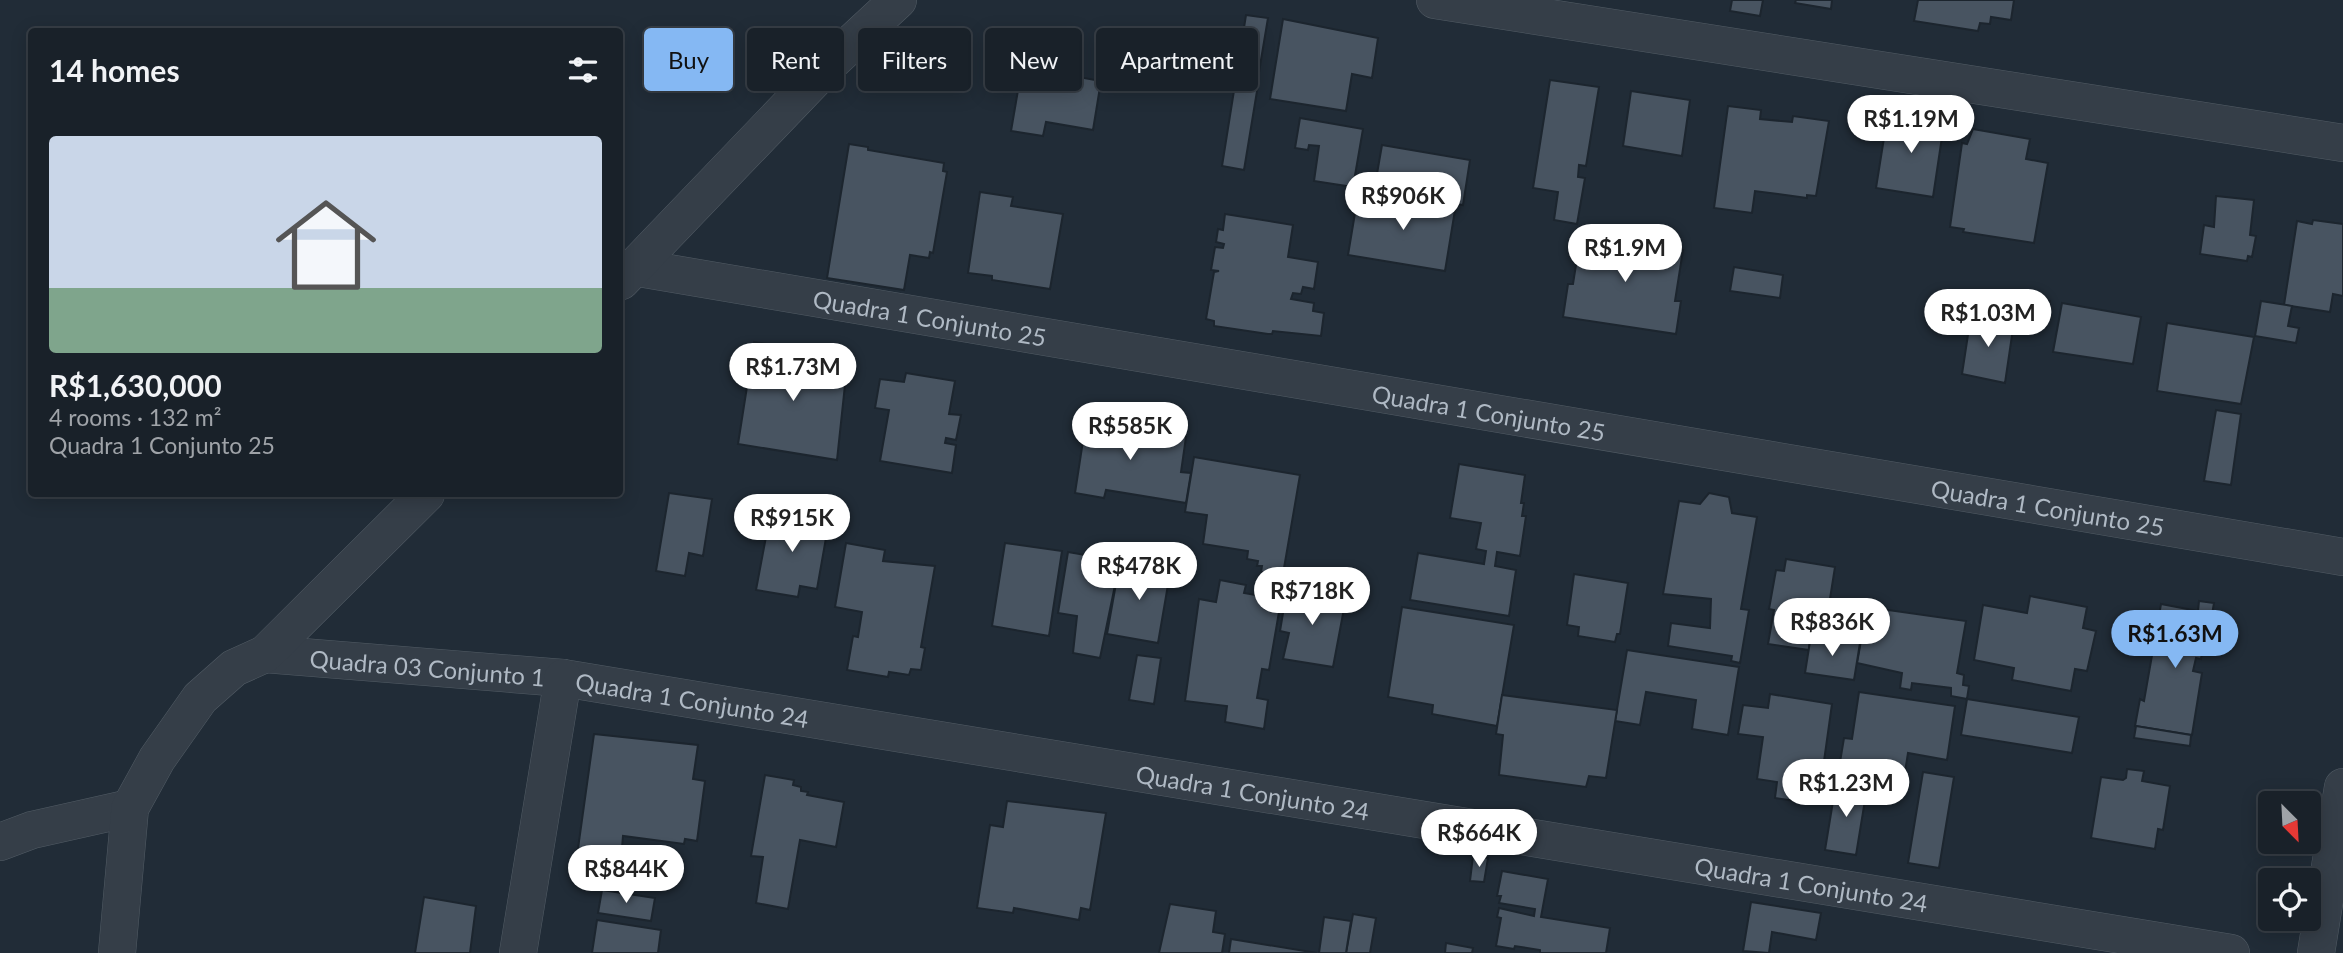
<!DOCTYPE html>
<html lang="en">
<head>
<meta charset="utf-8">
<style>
	:root { --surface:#192129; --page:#222931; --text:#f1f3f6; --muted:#9fa3a8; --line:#373e46; --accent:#85b8f3 }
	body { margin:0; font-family:Lato,sans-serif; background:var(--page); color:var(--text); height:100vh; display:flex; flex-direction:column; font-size:26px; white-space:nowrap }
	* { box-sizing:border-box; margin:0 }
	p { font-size:23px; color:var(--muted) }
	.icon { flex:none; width:38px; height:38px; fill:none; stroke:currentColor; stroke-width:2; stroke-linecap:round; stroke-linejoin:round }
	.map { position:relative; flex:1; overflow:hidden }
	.drawer { position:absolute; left:28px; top:28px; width:595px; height:469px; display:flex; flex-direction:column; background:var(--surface); border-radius:7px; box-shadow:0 4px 18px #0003,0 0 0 2px var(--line) }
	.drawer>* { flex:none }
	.banner { position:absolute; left:644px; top:28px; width:665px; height:63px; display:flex; gap:14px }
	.needle { width:46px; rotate:156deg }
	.buttons { position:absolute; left:2258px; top:791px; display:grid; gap:14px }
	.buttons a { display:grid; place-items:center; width:63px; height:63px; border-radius:7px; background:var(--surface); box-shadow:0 4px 18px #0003,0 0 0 2px var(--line); font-size:35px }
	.price { position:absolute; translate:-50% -60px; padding:0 16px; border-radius:24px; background:#fff; color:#222; font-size:23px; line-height:46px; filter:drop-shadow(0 2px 4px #0008) }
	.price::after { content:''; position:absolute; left:50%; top:42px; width:21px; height:16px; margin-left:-10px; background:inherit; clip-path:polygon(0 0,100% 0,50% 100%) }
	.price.selected { background:var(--accent); color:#111 }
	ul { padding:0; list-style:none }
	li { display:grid; align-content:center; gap:14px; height:371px; padding:0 21px }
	li span { display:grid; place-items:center; height:217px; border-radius:7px; color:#555 }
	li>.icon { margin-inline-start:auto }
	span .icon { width:126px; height:126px; fill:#fffc; stroke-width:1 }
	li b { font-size:30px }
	h2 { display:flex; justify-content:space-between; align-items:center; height:84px; padding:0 21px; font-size:30px }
	.pill { padding:0 24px; border-radius:7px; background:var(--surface); box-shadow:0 4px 18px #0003,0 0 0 2px var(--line); font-size:24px; line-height:63px }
	.pill.selected { background:var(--accent); color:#111 }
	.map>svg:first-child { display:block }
	.building { fill:#485461; stroke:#1c252e; stroke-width:2 }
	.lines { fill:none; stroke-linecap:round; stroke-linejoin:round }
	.street-casing { stroke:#525c65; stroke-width:38 }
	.street { stroke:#353e48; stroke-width:37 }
	.labels { text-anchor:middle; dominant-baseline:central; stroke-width:5; stroke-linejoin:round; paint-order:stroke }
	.street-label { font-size:24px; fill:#afb9c4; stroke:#1a232c }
</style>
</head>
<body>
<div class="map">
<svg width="2343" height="953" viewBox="0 0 2343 953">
	<rect width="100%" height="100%" fill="#212c37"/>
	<g class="building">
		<path d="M1732,0H1763L1760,16L1730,11Z"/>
		<path d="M1796,0H1832L1831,9L1795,3Z"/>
		<path d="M1918,0H2014L2011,20L1991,17L1990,24L1980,23L1978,31L1914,21Z"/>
		<path d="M1246,15L1268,18L1259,72L1248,70L1245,83L1258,85L1244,170L1222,166Z"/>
		<path d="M1283,19L1378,38L1372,78L1352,74L1346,111L1270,99Z"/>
		<path d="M1022,67L1101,81L1093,130L1046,122L1043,136L1011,131Z"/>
		<path d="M1550,80L1599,87L1586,166L1579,165L1578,177L1585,178L1577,224L1554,220L1558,192L1533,188Z"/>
		<path d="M1631,91L1690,100L1682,156L1623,146Z"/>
		<path d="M1728,106L1761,110L1760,119L1792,122L1793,116L1829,121L1816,196L1807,195V198L1755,191L1752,213L1714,208Z"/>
		<path d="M1912,112L1945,117L1933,197L1876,188L1887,119L1910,123Z"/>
		<path d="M1300,118L1363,129L1353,187L1314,181L1319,146L1309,145L1308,150L1295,148Z"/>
		<path d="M1973,129L2030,139L2026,159L2048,163L2034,243L1963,232L1964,229L1950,227L1962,143L1967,144Z"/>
		<path d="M849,144L868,147V150L944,163L943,171L947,172L933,253L930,252L929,258L910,255L904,290L827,278Z"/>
		<path d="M1382,145L1470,160L1463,205L1374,191Z"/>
		<path d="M980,192L1013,197L1011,206L1063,214L1050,289L992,280V276L968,273Z"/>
		<path d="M1358,195L1422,206L1423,199L1456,204L1445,271L1348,255Z"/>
		<path d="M2216,196L2254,200L2250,235L2256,236L2252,257L2248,256L2247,261L2200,254L2204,225L2214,227Z"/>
		<path d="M1225,214L1293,225L1288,257L1318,262L1314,289L1303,287L1301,294L1293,293L1291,299L1314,303L1313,311L1324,313L1321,336L1273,331L1272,334H1268L1214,326V321L1206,319L1214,272L1219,271L1211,270L1215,247L1223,248L1224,244L1216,242L1218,229L1223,230Z"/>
		<path d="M2313,220L2343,224V296L2333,294L2330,312L2284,305L2297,221L2312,224Z"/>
		<path d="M1581,233L1683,250L1675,301H1681L1676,334L1563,317L1568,284H1573Z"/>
		<path d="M1734,267L1783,275L1780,298L1730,291Z"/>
		<path d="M2030,297L2050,301L2046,327L2025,324Z"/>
		<path d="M2261,301L2292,306L2288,326L2299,328L2296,343L2255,336Z"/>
		<path d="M2062,303L2141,317L2133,364L2053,352Z"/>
		<path d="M1971,315L2014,322L2005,383L1962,374Z"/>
		<path d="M2167,323L2254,337L2241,404L2157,391Z"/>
		<path d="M754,342L799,349L798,355L844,363L847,366L837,460L738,444Z"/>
		<path d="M906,373L955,381L949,414L961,415L956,440L946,438L945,443L956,445L952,473L880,461L889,410L875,408L880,379L904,382Z"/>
		<path d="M1088,408L1116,413L1114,428L1131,431L1130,434L1147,437L1148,431L1186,437L1181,472L1191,473L1186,503L1106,490L1104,498L1075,493Z"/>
		<path d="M2216,410L2241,414L2231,485L2204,481Z"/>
		<path d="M1194,457L1300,475L1283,574L1261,572L1262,566H1257L1258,561L1247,559L1248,551L1203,544L1207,515L1185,512Z"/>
		<path d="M1459,464L1525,475L1521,503H1524L1522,516H1526L1520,556L1497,552L1495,566L1516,570L1509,616L1410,600L1418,553L1484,564L1486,551L1476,549L1481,523L1450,518Z"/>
		<path d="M669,493L712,499L703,556L689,553L685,576L656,571Z"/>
		<path d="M1709,493L1729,497L1732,513L1757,517L1741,609L1749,610L1740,663L1731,661L1732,656L1668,646L1671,623L1710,628L1711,599L1663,594L1679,501L1700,504Z"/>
		<path d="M771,510L829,521L817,589L800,586L798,597L756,590Z"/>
		<path d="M846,543L885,550L883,561L935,566L921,647L925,648L921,670L911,669L909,675L889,672L888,677L847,670L853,636L858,637L862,612L835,607Z"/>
		<path d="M1005,543L1062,551L1049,636L992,626Z"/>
		<path d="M1068,552L1120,561L1100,658L1073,653L1077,616L1058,613Z"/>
		<path d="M1786,559L1835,567L1824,637L1811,635L1809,650L1768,644L1774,610L1769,609L1776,570L1784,571Z"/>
		<path d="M1120,561L1167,569L1165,578L1169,579L1158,643L1107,634Z"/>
		<path d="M1574,574L1628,583L1620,634H1617L1615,642L1578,636L1579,627L1567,625Z"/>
		<path d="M1220,580L1246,585L1244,593L1267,597L1265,609L1279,612L1269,670L1262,669L1257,698L1268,700L1264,729L1225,722L1227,706L1185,701L1199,599L1216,602Z"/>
		<path d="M1287,589L1346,598L1333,667L1283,659L1289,633L1280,631Z"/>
		<path d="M2030,596L2087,607L2083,628L2096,631L2087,671L2075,669L2071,691L2012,680L2014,668L1974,660L1983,605L2027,613Z"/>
		<path d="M2199,601L2214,603L2208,638L2200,636L2198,647L2203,648L2201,659L2196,658L2193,671L2202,673L2192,735L2135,726L2140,699L2144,701L2161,604L2198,611Z"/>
		<path d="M1402,607L1514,625L1497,726L1432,714L1433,705L1388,697Z"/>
		<path d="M1867,607L1966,621L1957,673L1964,675L1963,685L1969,686L1967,699L1951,696V688L1912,683L1911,690L1900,688L1902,673L1857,663Z"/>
		<path d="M1811,635L1860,643L1854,680L1805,673Z"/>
		<path d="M1627,650L1739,667L1728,735L1692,729L1696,700L1646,692L1640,725L1615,721Z"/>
		<path d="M1137,655L1161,658L1154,704L1129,700Z"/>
		<path d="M1859,692L1955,706L1947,760L1908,753L1905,772L1840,762L1844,738L1852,739Z"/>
		<path d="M1770,694L1832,704L1818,804L1775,798L1777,782L1757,779L1763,737L1738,734L1743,705L1768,708Z"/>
		<path d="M1502,695L1617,710L1606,778L1589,776L1586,787L1499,775L1503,735L1496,734Z"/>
		<path d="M1967,699L2079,717L2072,753L1961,735Z"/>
		<path d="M2136,726L2191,735L2190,746L2134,738Z"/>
		<path d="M594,734L698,745L693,779L705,781L697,841L685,839L684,844L623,836L619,884L574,877Z"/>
		<path d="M2127,769L2144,771L2142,781L2170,786L2163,830L2158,829L2155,849L2091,838L2101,777L2123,780L2126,778Z"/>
		<path d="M1923,772L1954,777L1939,868L1908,863Z"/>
		<path d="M765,775L794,780L793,785L801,787V791L808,792L807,795L844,802L836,847L800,840L788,909L756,903L763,857L751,856Z"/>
		<path d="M1836,783L1867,788L1856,855L1825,850Z"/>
		<path d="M1007,801L1106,813L1090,910L1081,908L1079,920L1014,908L1013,913L977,908L990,825L1003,827Z"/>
		<path d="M1473,856L1488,858L1484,882L1470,881Z"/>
		<path d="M1502,871L1548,879L1541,917L1610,928L1606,953H1540V950L1515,946L1514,949L1496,946L1501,918L1497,917L1499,908L1534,916L1535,909L1499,903L1501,896H1497Z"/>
		<path d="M602,890L655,898L651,921L598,913Z"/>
		<path d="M424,897L476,906L470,953H415Z"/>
		<path d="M1751,902L1821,913L1816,940L1772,932L1769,953L1743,951Z"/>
		<path d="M1170,904L1216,911L1213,932L1225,934L1222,953H1159Z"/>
		<path d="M1353,914L1376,918L1370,953H1346Z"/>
		<path d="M1324,917L1351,921L1346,953H1319Z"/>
		<path d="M597,920L661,930L658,953H592Z"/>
		<path d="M1231,939L1317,953H1229Z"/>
		<path d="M1446,943L1473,948L1472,953H1445Z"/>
	</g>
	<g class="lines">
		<g class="street-casing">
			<g id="street">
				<path d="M1435,0L2343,143"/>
				<path id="s1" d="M633,267L2343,557"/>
				<path d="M621,281L830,63L898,0"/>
				<path id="s2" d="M265,654L563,678L2231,953"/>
				<path d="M0,842L32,830L130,808"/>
				<path d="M117,953L130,808L157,759L200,698L234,668L265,654L426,494"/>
				<path d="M518,953L563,678"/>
				<path d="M2316,953L2343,787"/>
			</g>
		</g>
		<use href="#street" class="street"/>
	</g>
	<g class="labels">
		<g class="street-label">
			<text stroke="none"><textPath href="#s1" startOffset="301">Quadra 1 Conjunto 25</textPath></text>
			<text stroke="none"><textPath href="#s1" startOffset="868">Quadra 1 Conjunto 25</textPath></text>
			<text stroke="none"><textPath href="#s1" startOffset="1435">Quadra 1 Conjunto 25</textPath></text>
			<text stroke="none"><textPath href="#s2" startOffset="163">Quadra 03 Conjunto 1</textPath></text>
			<text stroke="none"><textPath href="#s2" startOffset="430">Quadra 1 Conjunto 24</textPath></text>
			<text stroke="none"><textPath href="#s2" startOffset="998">Quadra 1 Conjunto 24</textPath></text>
			<text stroke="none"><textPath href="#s2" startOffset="1564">Quadra 1 Conjunto 24</textPath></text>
		</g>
	</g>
</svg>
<div class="buttons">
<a><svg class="needle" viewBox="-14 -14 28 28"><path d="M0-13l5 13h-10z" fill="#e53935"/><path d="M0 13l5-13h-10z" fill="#9fa3a8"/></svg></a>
<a><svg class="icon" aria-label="locate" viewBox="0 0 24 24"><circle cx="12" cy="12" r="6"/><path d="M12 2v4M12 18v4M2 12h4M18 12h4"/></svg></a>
</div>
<b class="price" style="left:1911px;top:155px">R$1.19M</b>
<b class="price" style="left:1403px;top:232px">R$906K</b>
<b class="price" style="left:1625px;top:284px">R$1.9M</b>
<b class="price" style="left:1988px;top:349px">R$1.03M</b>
<b class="price" style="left:793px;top:403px">R$1.73M</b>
<b class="price" style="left:1130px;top:462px">R$585K</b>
<b class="price" style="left:792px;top:554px">R$915K</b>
<b class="price" style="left:1139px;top:602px">R$478K</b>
<b class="price" style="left:1312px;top:627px">R$718K</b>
<b class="price" style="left:1832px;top:658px">R$836K</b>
<b class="price selected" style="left:2175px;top:670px">R$1.63M</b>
<b class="price" style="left:1846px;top:819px">R$1.23M</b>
<b class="price" style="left:1479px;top:869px">R$664K</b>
<b class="price" style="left:626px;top:905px">R$844K</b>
<div class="banner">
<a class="pill selected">Buy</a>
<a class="pill">Rent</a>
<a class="pill">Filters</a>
<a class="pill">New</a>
<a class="pill">Apartment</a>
</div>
<section class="drawer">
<h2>14 homes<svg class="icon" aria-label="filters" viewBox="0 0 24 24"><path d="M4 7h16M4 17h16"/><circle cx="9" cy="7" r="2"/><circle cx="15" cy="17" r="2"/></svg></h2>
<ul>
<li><span style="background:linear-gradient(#c9d6e8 70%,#7fa58c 0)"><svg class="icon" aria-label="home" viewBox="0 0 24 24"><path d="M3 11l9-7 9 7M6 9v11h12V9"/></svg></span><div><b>R$1,630,000</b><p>4 rooms · 132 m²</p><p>Quadra 1 Conjunto 25</p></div></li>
</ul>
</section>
</div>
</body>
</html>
